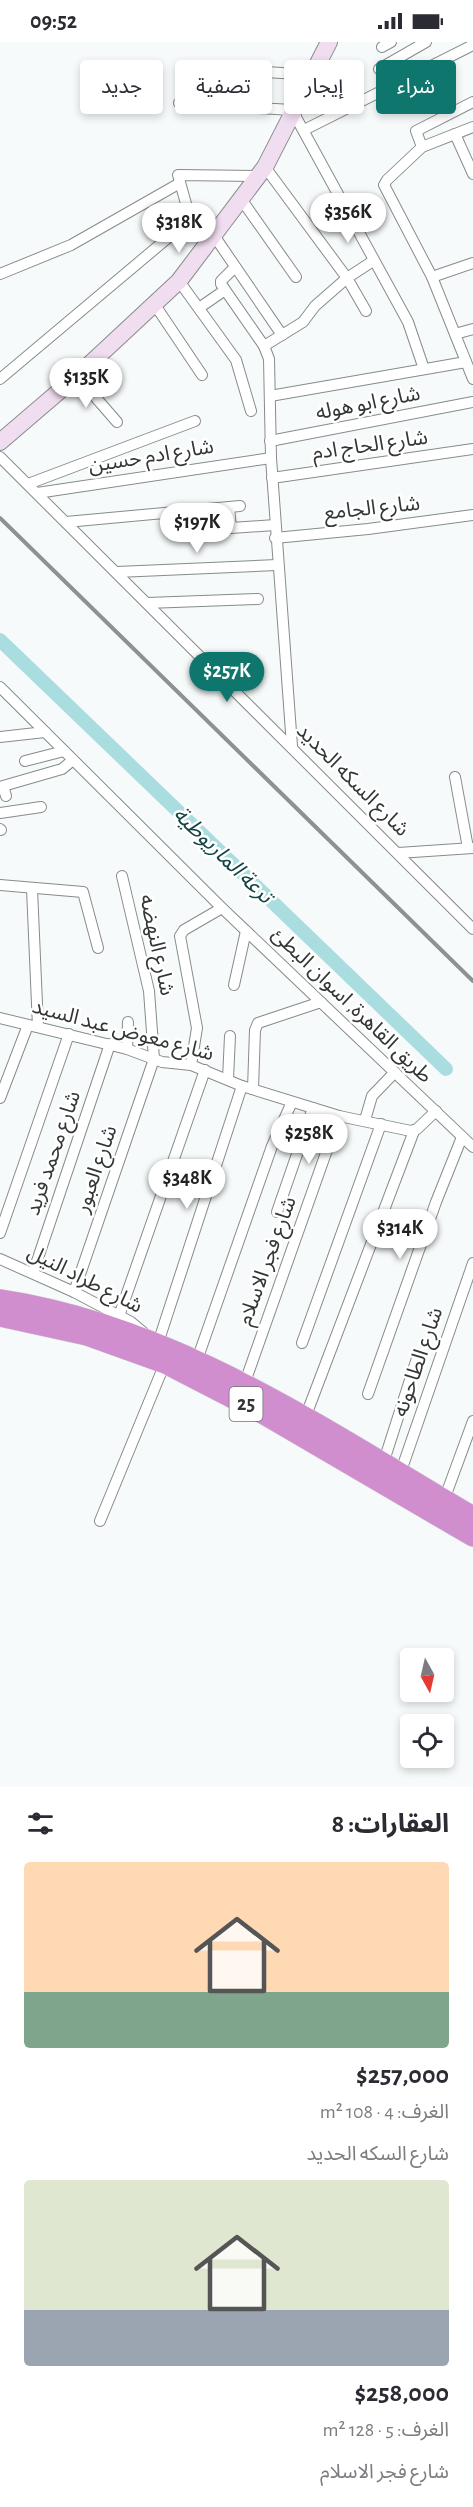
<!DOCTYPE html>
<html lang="ar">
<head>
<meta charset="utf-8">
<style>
	:root { --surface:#fff; --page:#f7f7f7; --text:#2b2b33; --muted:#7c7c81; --accent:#0f766e }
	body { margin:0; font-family:"Alegreya Sans","Noto Sans Arabic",sans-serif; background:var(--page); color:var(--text); direction:rtl; height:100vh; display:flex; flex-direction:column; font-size:22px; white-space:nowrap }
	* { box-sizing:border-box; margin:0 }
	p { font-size:20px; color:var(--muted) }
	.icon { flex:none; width:33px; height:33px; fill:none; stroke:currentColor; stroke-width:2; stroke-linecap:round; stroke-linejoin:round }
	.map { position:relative; height:1745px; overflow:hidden; direction:ltr }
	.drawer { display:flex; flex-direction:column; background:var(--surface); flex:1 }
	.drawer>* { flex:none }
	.banner { position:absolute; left:18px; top:18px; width:438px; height:54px; direction:rtl; display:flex; gap:12px }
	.needle { width:39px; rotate:172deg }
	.fabs { position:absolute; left:400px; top:1606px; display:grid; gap:12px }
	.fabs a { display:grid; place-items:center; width:54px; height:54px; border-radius:6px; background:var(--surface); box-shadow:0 3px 9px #0003; font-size:30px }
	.price { position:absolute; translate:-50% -51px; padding:0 14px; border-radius:21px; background:#fff; color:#222; font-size:20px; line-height:39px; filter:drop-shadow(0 2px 3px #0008) }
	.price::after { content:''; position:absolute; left:50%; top:36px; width:18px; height:14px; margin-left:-9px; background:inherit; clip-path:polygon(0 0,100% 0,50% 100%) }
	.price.current { background:var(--accent); color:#fff }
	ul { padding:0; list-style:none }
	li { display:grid; align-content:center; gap:12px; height:318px; padding:0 24px }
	li span { display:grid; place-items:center; height:186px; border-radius:6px; color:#555 }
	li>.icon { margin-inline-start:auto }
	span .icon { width:108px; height:108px; fill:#fffc; stroke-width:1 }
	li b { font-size:26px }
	h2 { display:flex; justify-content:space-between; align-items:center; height:72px; padding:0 24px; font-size:26px }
	.tag { padding:0 21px; border-radius:6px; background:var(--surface); box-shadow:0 3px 9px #0003; font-size:21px; line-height:54px }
	.tag.current { background:var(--accent); color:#fff }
	.status { display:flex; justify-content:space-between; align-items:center; height:42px; padding:0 30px; background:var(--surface); direction:ltr }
	.status svg { height:16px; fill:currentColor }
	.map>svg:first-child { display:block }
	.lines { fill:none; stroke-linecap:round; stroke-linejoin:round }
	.canal { stroke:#aadddf; stroke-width:14 }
	.street-casing { stroke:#878b8b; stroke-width:12 }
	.secondary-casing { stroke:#878b8b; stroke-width:18 }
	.highway-casing { stroke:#d6d7d7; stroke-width:22 }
	.street { stroke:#fff; stroke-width:10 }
	.secondary { stroke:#f1ddf0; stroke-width:16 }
	.highway { stroke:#d18ece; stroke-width:21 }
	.rail { stroke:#8e9191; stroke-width:4 }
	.labels { text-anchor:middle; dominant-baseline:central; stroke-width:5; stroke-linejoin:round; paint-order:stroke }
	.shield { fill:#fff; stroke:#717272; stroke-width:1.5 }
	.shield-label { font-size:20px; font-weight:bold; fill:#343535 }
	.street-label { font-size:21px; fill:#343535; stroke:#fff }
	.water-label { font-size:22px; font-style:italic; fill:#154446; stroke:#fff }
</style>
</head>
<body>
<div class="status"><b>09:52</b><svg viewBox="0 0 49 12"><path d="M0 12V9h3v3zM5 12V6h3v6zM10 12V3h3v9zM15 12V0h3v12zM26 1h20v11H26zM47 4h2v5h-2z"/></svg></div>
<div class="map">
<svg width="473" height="1745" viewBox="0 0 473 1745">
	<rect width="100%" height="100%" fill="#f6fafa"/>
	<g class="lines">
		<path class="canal" d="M0,598L446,1027"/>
		<g class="street-casing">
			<g id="street">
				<path d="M382,5L391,0"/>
				<path d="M190,25L313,33"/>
				<path d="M379,27L426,0"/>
				<path d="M179,61L292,68L408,280L424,327"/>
				<path d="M473,85L422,105L387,138L384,143L432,235L473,337"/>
				<path d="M304,88L473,3"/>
				<path d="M455,92L473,132"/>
				<path d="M422,105L416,89L473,60"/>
				<path d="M265,125L347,236L366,269"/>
				<path d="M241,157L296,235"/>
				<path d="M215,195L282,293"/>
				<path d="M235,225L221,239V242L264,304L269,317L271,416L292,704"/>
				<path d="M0,232L71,203L180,141"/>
				<path d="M432,235L473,221"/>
				<path d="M179,239L236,318L251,369"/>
				<path d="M155,263L202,333"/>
				<path d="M199,266L225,248"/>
				<path d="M455,292L473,287"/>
				<path d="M264,304L303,280L315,264L347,236L373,219"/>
				<path d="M77,334L117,380"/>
				<path d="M0,337L188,179L190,176L178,133L259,134"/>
				<path d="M270,354L466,320"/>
				<path d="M270,399L473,360"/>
				<path d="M0,415L473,887"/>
				<path d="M272,436L473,407"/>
				<path d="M28,442L195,379"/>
				<path d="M37,451L271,416"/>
				<path d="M229,465L231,486L275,483"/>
				<path d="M66,480L240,464"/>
				<path d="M275,496L368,487L473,473"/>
				<path d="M117,530L277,523"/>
				<path d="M147,561L258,557"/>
				<path d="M0,645L222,866L473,1105"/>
				<path d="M0,695L45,690"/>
				<path d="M25,719L64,709"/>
				<path d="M455,735L468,806"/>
				<path d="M6,754L3,744L62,727L73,718"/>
				<path d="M0,771L41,765"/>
				<path d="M0,787L1,788"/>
				<path d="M398,811L473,806"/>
				<path d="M0,843L83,850L98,906"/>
				<path d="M32,847L38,985"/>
				<path d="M234,943L246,889"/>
				<path d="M0,976L127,1007L162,1020L191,1023L242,1044L339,1074L411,1089L417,1087L436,1069"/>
				<path d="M127,1007L128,980"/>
				<path d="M191,1023L197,986L180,894L184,888L222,866"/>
				<path d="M228,1037L230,994"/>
				<path d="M253,1047L255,988L258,981L321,960"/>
				<path d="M0,1056L28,983"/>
				<path d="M365,1078L372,1054L395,1030"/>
				<path d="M277,1170L313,1066"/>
				<path d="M0,1191L69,992"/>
				<path d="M0,1217L74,1250L131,1280L143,1290"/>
				<path d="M33,1231L110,1002"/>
				<path d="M74,1250L154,1017L149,949L122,834"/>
				<path d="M119,1274L205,1028"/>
				<path d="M158,1301L242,1044"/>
				<path d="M302,1301L381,1082"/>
				<path d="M197,1318L272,1104L292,1060"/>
				<path d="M244,1343L339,1074"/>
				<path d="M368,1352L436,1160L462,1095"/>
				<path d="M305,1376L414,1089"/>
				<path d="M383,1422L417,1316"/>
				<path d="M400,1432L473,1221"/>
				<path d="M444,1458L473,1379"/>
				<path d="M100,1479L165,1321"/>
			</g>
		</g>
		<g class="secondary-casing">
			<path id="secondary" d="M0,400L77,334L179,239L265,125L329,0"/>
		</g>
		<g class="highway-casing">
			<g id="highway">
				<path d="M0,1258C175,1284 323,1387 473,1475"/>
				<path d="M0,1274L87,1293L165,1321L264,1372L473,1494"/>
			</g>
		</g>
		<use href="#street" class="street"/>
		<use href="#secondary" class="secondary"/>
		<use href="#highway" class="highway"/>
		<path class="rail" d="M0,476L473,939"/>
	</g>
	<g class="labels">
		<rect class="shield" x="229.5" y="1345" width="33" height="34" rx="4.5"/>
		<g class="shield-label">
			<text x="246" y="1362">25</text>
		</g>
		<g class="street-label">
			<text transform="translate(368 361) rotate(-11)">شارع ابو هوله</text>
			<text transform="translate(370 403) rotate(-8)">شارع الحاج ادم</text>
			<text transform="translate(151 414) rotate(-9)">شارع ادم حسين</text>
			<text transform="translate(372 466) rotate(-6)">شارع الجامع</text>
			<text transform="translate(353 738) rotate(45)">شارع السكه الحديد</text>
			<text transform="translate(157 903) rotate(78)">شارع النهضه</text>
			<text transform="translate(352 963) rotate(44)">طريق القاهرة, اسوان البطئ</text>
			<text transform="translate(123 988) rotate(15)">شارع معوض عبد السيد</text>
			<text transform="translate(53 1111) rotate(-71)">شارع محمد فريد</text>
			<text transform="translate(96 1127) rotate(-71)">شارع العبور</text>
			<text transform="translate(267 1219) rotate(-70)">شارع فجر الاسلام</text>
			<text transform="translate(85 1237) rotate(27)">شارع طراد النيل</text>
			<text transform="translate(418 1320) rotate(-71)">شارع الطاحونه</text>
		</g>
		<g class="water-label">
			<text transform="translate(223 813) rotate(44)">ترعة الماريوطية</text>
		</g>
	</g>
</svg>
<div class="fabs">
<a><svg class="needle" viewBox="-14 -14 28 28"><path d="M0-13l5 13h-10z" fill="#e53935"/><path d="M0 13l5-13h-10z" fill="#7c7c81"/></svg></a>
<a><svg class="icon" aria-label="locate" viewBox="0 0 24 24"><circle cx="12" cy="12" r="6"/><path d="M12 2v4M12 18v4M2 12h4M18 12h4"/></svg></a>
</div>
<b class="price" style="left:348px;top:202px">$356K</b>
<b class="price" style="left:179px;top:212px">$318K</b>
<b class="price" style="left:86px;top:367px">$135K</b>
<b class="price" style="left:197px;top:512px">$197K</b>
<b class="price current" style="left:227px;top:661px">$257K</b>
<b class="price" style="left:309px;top:1123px">$258K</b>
<b class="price" style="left:187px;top:1168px">$348K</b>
<b class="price" style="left:400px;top:1218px">$314K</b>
<div class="banner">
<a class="tag current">شراء</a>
<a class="tag">إيجار</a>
<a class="tag">تصفية</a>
<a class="tag">جديد</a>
</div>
</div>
<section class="drawer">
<h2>العقارات: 8<svg class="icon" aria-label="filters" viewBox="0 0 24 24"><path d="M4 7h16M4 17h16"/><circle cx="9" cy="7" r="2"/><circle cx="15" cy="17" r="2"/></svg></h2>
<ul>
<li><span style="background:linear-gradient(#ffd9b3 70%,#7fa58c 0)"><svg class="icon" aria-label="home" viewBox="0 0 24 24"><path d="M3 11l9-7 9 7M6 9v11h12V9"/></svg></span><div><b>$257,000</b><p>الغرف: 4 · 108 m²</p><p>شارع السكه الحديد</p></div></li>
<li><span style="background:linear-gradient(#dfe7d0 70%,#9aa5b1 0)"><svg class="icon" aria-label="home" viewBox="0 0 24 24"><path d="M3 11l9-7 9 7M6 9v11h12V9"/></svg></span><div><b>$258,000</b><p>الغرف: 5 · 128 m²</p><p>شارع فجر الاسلام</p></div></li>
</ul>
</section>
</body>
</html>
